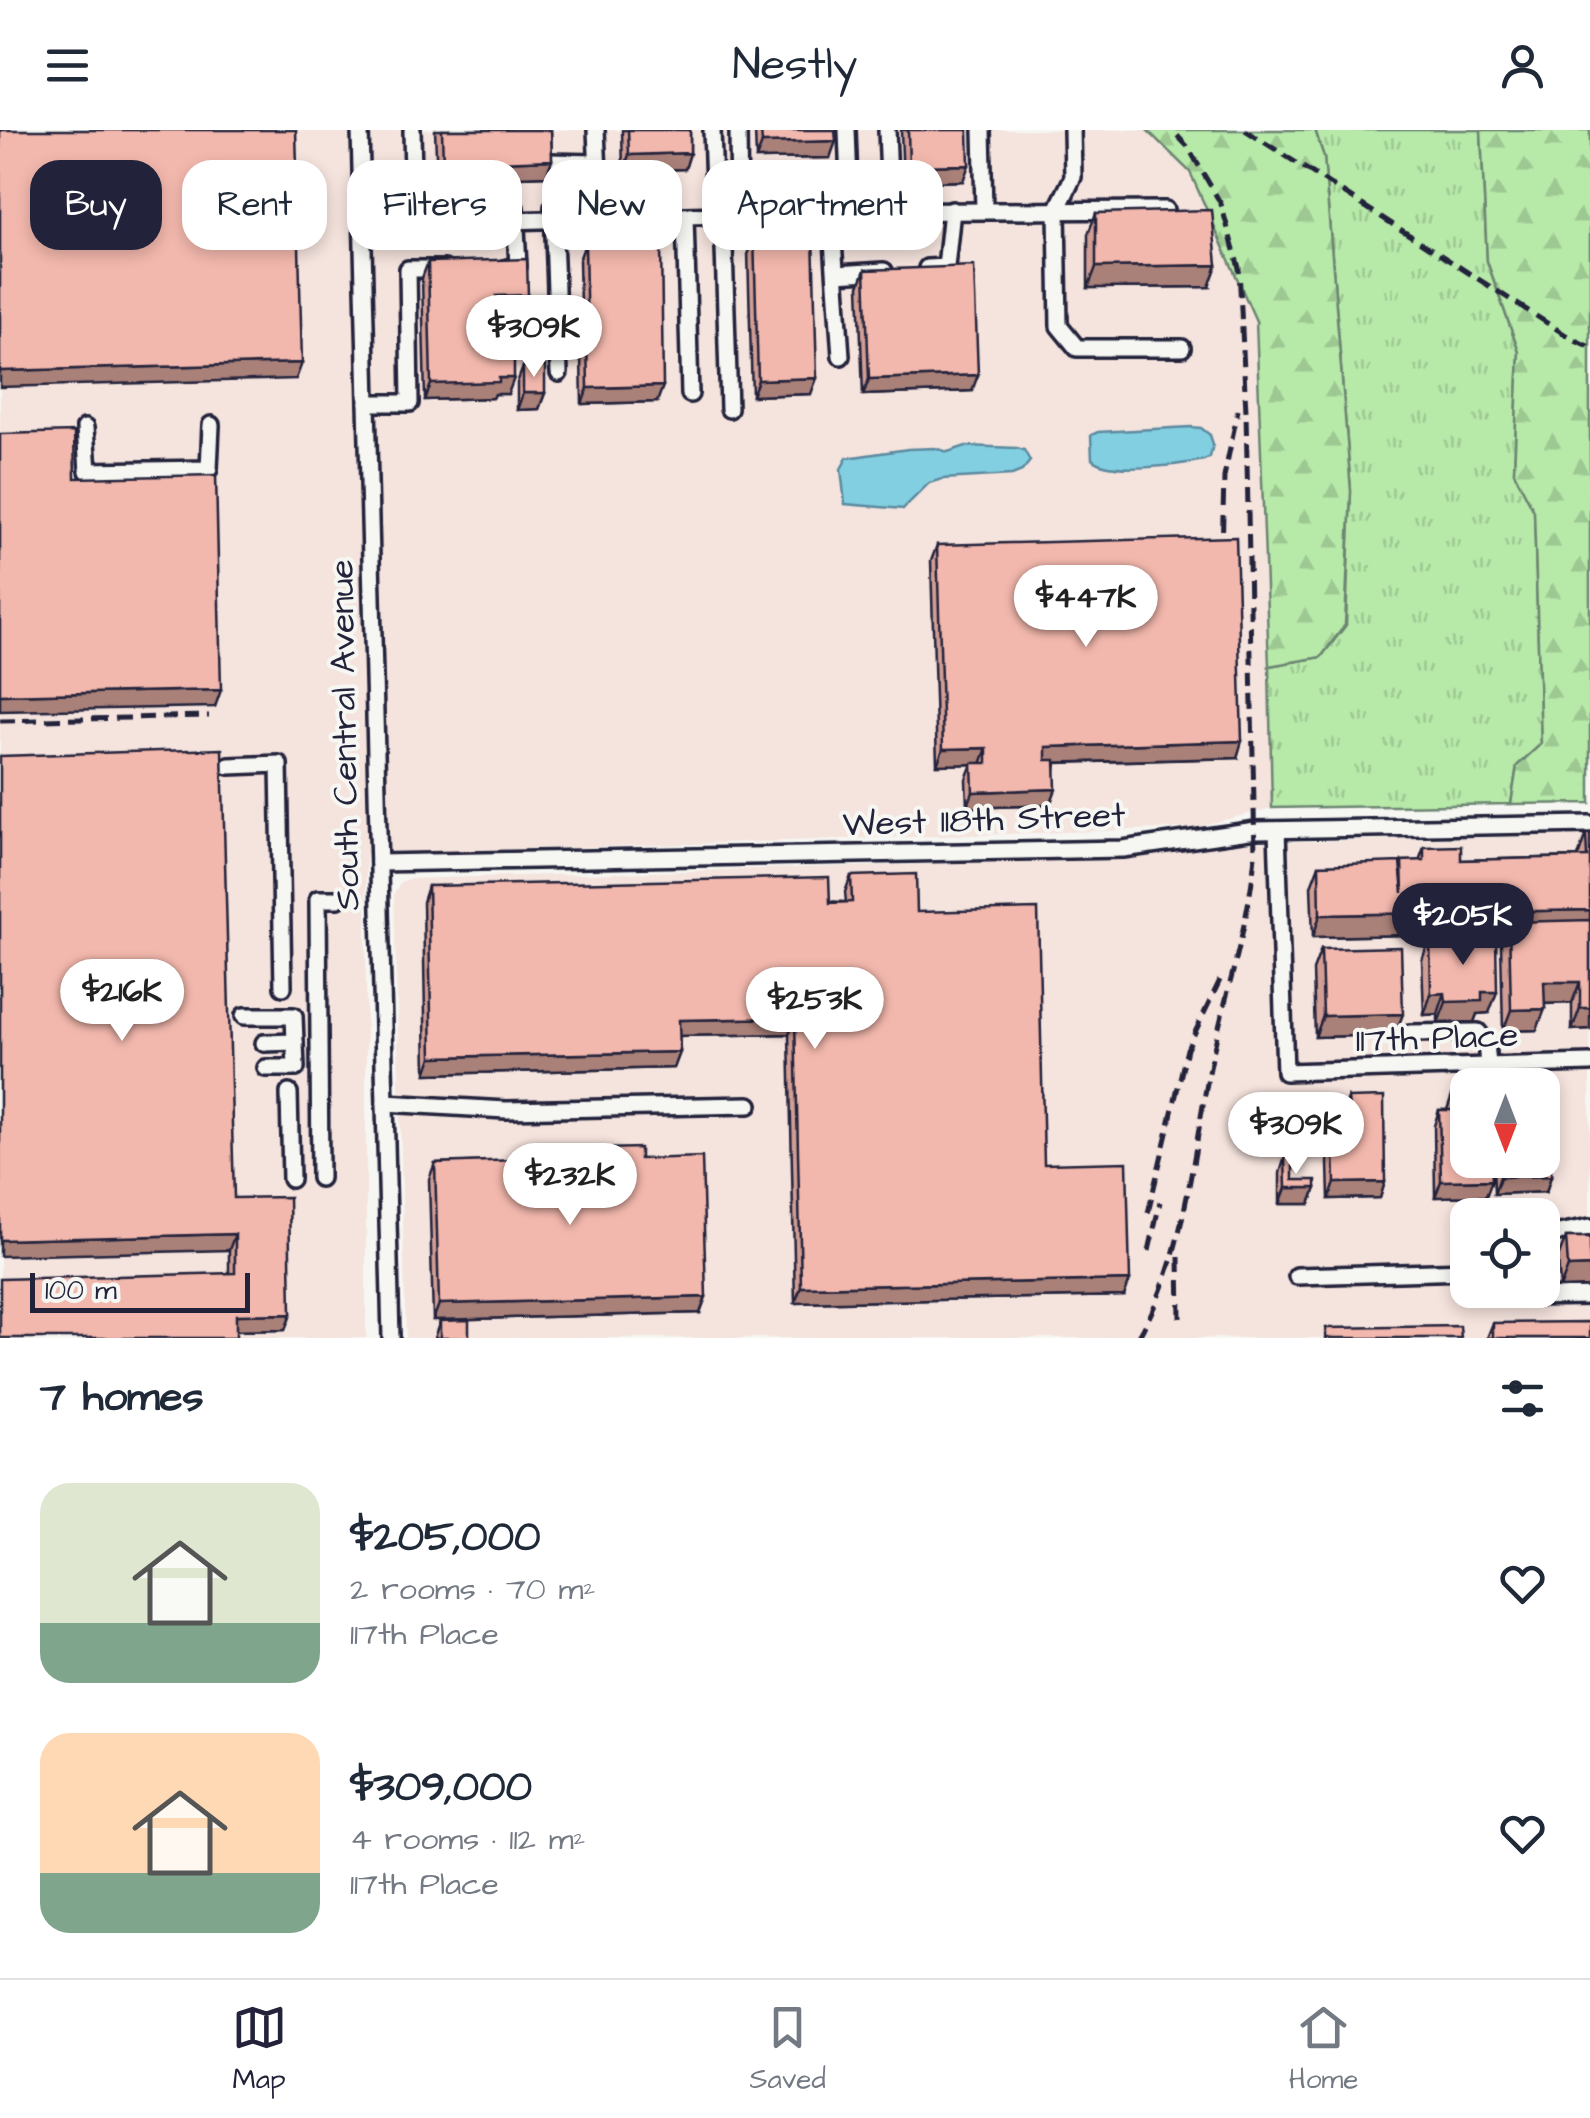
<!DOCTYPE html>
<html lang="en">
<head>
<meta charset="utf-8">
<style>
	:root { --surface:#fff; --page:#f2f2f3; --text:#1f2937; --muted:#747a83; --line:#e0e1e3; --accent:#22223b }
	body { margin:0; font-family:"Architects Daughter",sans-serif; background:var(--page); color:var(--text); height:100vh; display:flex; flex-direction:column; font-size:38px; white-space:nowrap }
	* { box-sizing:border-box; margin:0 }
	p { font-size:32px; color:var(--muted) }
	.icon { flex:none; width:55px; height:55px; fill:none; stroke:currentColor; stroke-width:2; stroke-linecap:round; stroke-linejoin:round }
	.map { position:relative; height:1208px; overflow:hidden }
	.panel { display:flex; flex-direction:column; background:var(--surface); flex:1 }
	.panel>* { flex:none }
	.hud { position:absolute; left:30px; top:30px; width:1000px; height:90px; display:flex; gap:20px }
	.needle { width:65px; rotate:180deg }
	.buttons { position:absolute; left:1450px; top:938px; display:grid; gap:20px }
	.buttons a { display:grid; place-items:center; width:110px; height:110px; border-radius:20px; background:var(--surface); box-shadow:0 5px 15px #0003; font-size:50px }
	.scale { position:absolute; left:30px; bottom:25px; width:220px; box-sizing:border-box; padding-left:10px; border:5px solid #22223b; border-top:0; font-size:28px; line-height:35px; white-space:nowrap; color:#22223b; -webkit-text-stroke:8px #f6f6f2; paint-order:stroke }
	.price { position:absolute; translate:-50% -85px; padding:0 22px; border-radius:35px; background:#fff; color:#222; font-size:32px; line-height:65px; filter:drop-shadow(0 2px 5px #0008) }
	.price::after { content:''; position:absolute; left:50%; top:60px; width:30px; height:22px; margin-left:-15px; background:inherit; clip-path:polygon(0 0,100% 0,50% 100%) }
	.price.on { background:var(--accent); color:#fff }
	ul { padding:0; list-style:none }
	li { display:flex; align-items:center; gap:30px; height:250px; padding:0 40px }
	li span { display:grid; place-items:center; flex:none; width:280px; height:200px; border-radius:30px; color:#555 }
	li>.icon { margin-inline-start:auto }
	span .icon { width:120px; height:120px; fill:#fffc; stroke-width:1 }
	li b { font-size:42px }
	h2 { display:flex; justify-content:space-between; align-items:center; height:120px; padding:0 40px; font-size:42px }
	.pill { padding:0 35px; border-radius:30px; background:var(--surface); box-shadow:0 5px 15px #0003; font-size:35px; line-height:90px }
	.pill.on { background:var(--accent); color:#fff }
	header { display:flex; justify-content:space-between; align-items:center; height:130px; padding:0 40px; background:var(--surface); font-size:45px; font-weight:600 }
	.tabs { display:flex; justify-content:space-around; align-items:center; height:140px; border-top:2px solid var(--line); background:var(--surface); font-size:28px; color:var(--muted) }
	.tabs a { display:grid; justify-items:center; gap:5px }
	.tabs .on { color:var(--accent) }
	.map>svg:first-child { display:block }
	.built { fill:#f5e3dd; fill-rule:evenodd }
	.grass { fill:url(#grass-tufts); stroke:#6c8672; stroke-width:2.5 }
	.forest { fill:url(#forest-firs); stroke:#6c8672; stroke-width:2.5 }
	.water { fill:#82cfe1; stroke:#5c8a9f; stroke-width:2.5 }
	.lines { fill:none; stroke-linecap:round; stroke-linejoin:round }
	.minor-casing { stroke:#22223b; stroke-width:22 }
	.minor { stroke:#f6f6f2; stroke-width:15 }
	.rail { stroke:#22223b; stroke-width:5; stroke-dasharray:15 8; stroke-linecap:butt }
	.wall { fill:#d19e95; stroke:#22223b; stroke-width:2.5 }
	.shaded-wall { fill:#aa8179; stroke:#22223b; stroke-width:2.5 }
	.building { fill:#f3b8ad; stroke:#22223b; stroke-width:2.5 }
	.labels { text-anchor:middle; dominant-baseline:central; stroke-width:8; stroke-linejoin:round; paint-order:stroke }
	.street-label { font-size:35px; fill:#22223b; stroke:#f6f6f2 }
</style>
</head>
<body>
<header><svg class="icon" aria-label="menu" viewBox="0 0 24 24"><path d="M4 6h16M4 12h16M4 18h16"/></svg>Nestly<svg class="icon" aria-label="person" viewBox="0 0 24 24"><circle cx="12" cy="8" r="4"/><path d="M4 21q1-7 8-7t8 7"/></svg></header>
<div class="map">
<svg width="1590" height="1208" viewBox="0 0 1590 1208">
	<defs>
		<pattern id="grass-tufts" width="24" height="20" patternUnits="userSpaceOnUse" patternTransform="scale(2.5)"><rect width="24" height="20" fill="#b7e9a9"/><path d="M3 7l-1-3M5 7V3M7 7l1-3M15 17l-1-3M17 17v-4M19 17l1-3" fill="none" stroke="#9dc892"/></pattern>
		<pattern id="forest-firs" width="22" height="20" patternUnits="userSpaceOnUse" patternTransform="scale(2.5)"><rect width="22" height="20" fill="#b7e9a9"/><path d="M5 1l3.5 6h-7zM16 11l3.5 6h-7z" fill="#9dc892"/></pattern>
	</defs>
	<rect width="100%" height="100%" fill="#f6f6f2"/>
	<filter id="ink" filterUnits="userSpaceOnUse"><feTurbulence type="fractalNoise" baseFrequency=".01" numOctaves="2"/><feDisplacementMap in="SourceGraphic" scale="20" xChannelSelector="R" yChannelSelector="G"/><feConvolveMatrix kernelMatrix="1 2 1 2 8 2 1 2 1" color-interpolation-filters="sRGB"/></filter>
	<g filter="url(#ink)">
		<g class="built">
			<path d="M0,0H1147L1190,42L1256,191L1262,275L1272,678L1192,698L366,724V1208H0Z"/>
			<path d="M1590,705V1208H406L394,763L401,752L409,749L1112,729L1168,724L1220,713ZM1468,955H1542V1030H1468ZM1468,1085H1542V1160H1468Z"/>
		</g>
		<path class="grass" d="M1315,0H1481L1487,131L1519,222L1514,342L1534,381L1541,614L1517,636L1511,674L1272,678L1269,536L1321,527L1346,495L1351,361L1324,27Z"/>
		<g class="forest">
			<path d="M1147,0H1315L1324,27L1351,361L1345,495L1321,527L1269,536L1256,191L1190,42Z"/>
			<path d="M1481,0H1590V673L1511,674L1517,636L1541,614L1534,381L1514,342L1519,222L1487,131Z"/>
		</g>
		<g class="water">
			<path d="M1191,297L1201,298L1210,305L1213,314L1210,327L1204,330C1180,335 1108,345 1092,329L1091,305L1098,302Z"/>
			<path d="M966,316L1017,318L1024,320L1030,331L1022,341L1012,345L942,349L929,353L903,379L845,374L841,339L847,328L908,319L935,318L948,322Z"/>
		</g>
		<g class="lines">
			<g class="minor-casing">
				<g id="minor">
					<path d="M360,0L391,1208"/>
					<path d="M412,0L414,93"/>
					<path d="M596,0L600,88"/>
					<path d="M712,0L715,85"/>
					<path d="M738,0L739,84"/>
					<path d="M847,0L850,82"/>
					<path d="M982,0L984,80"/>
					<path d="M1072,0L1073,47L1057,80L1059,196L1077,218H1182"/>
					<path d="M548,32L597,33"/>
					<path d="M553,77L559,243"/>
					<path d="M831,82L841,226"/>
					<path d="M882,82L889,49L887,0"/>
					<path d="M723,85L729,279"/>
					<path d="M685,86L690,264"/>
					<path d="M623,88L624,129"/>
					<path d="M362,95L831,82L1165,80"/>
					<path d="M507,138L518,137L515,78"/>
					<path d="M927,138L946,137L952,80"/>
					<path d="M836,144L884,141"/>
					<path d="M367,273H410L408,139H444"/>
					<path d="M85,298L88,341L209,339L211,295"/>
					<path d="M229,636L279,634L283,857"/>
					<path d="M1277,700L1285,942L1590,933"/>
					<path d="M379,733L1123,719L1256,700L1590,694"/>
					<path d="M244,886H294L296,938H266"/>
					<path d="M1410,903L1478,902L1486,912L1488,936"/>
					<path d="M264,913L295,912"/>
					<path d="M289,963L291,1049"/>
					<path d="M385,973L506,980L749,975"/>
					<path d="M320,1048L318,769H338"/>
					<path d="M1542,1106L1590,1097"/>
					<path d="M1297,1146L1468,1141"/>
					<path d="M1519,1160L1528,1167L1590,1166"/>
				</g>
			</g>
			<use href="#minor" class="minor"/>
			<g class="rail">
				<path d="M1245,0L1569,207L1590,217"/>
				<path d="M1222,423L1224,347L1238,280"/>
				<path d="M0,591L209,586"/>
				<path d="M1148,1083L1187,919L1220,850"/>
				<path d="M1149,1121L1160,1072"/>
				<path d="M1179,1127L1180,1188"/>
				<path d="M1138,1208C1187,1125 1192,1021 1212,928C1226,861 1249,794 1255,725L1246,282L1239,138L1221,74L1188,17L1172,0"/>
			</g>
		</g>
		<g class="wall">
			<path d="M435,0H551L552,30L546,46L437,50Z"/>
			<path d="M622,0H690V23L685,39L623,41Z"/>
			<path d="M755,0H835L830,28L756,29Z"/>
			<path d="M901,0H968L963,51L903,53Z"/>
			<path d="M1096,83L1209,157L1088,158V104Z"/>
			<path d="M754,105L811,264L752,266L748,122Z"/>
			<path d="M585,114L657,272L582,274L579,130Z"/>
			<path d="M428,132L522,181L496,182L514,227L508,264H495L493,268L425,270L422,148Z"/>
			<path d="M865,140L972,261L863,265L859,156Z"/>
			<path d="M523,237L545,263L539,279L517,280V253Z"/>
			<path d="M937,415L1237,628L1056,633L1050,675L967,678L966,649L972,634L937,635L931,431Z"/>
			<path d="M1586,703H1590V899L1572,900V873L1545,874L1537,900L1503,901L1501,813L1505,803L1313,807L1311,756L1319,735L1400,736L1402,731H1419L1424,717L1461,730L1578,727Z"/>
			<path d="M851,746L917,782L1044,1034L1124,1166L795,1173L789,904L679,906L680,922L674,938L426,944L423,772L428,756L846,772L845,762Z"/>
			<path d="M1430,808L1489,883L1477,884L1474,892L1438,893V884L1424,885L1422,830Z"/>
			<path d="M1321,819L1395,905L1315,907L1313,840Z"/>
			<path d="M1542,960L1555,979L1550,992L1551,1046L1546,1062L1494,1064L1493,1030H1542Z"/>
			<path d="M1453,962L1492,1050L1486,1066L1435,1067L1434,996L1439,980H1447Z"/>
			<path d="M1348,968L1385,1052L1380,1068L1329,1069L1327,997L1333,981L1344,980Z"/>
			<path d="M517,1021L640,1029L700,1183L433,1190L429,1049L435,1033L513,1031Z"/>
			<path d="M1285,1027L1293,1050L1316,1058L1310,1074H1280V1043Z"/>
			<path d="M234,1068L291,1184L285,1200L236,1201L229,1143V1120Z"/>
			<path d="M1566,1107H1590V1157L1560,1158L1558,1128Z"/>
			<path d="M440,1191L469,1208H434Z"/>
			<path d="M1493,1193L1590,1208H1487Z"/>
		</g>
		<g class="shaded-wall">
			<path d="M836,11L830,28L756,29L762,13Z"/>
			<path d="M690,23L685,39L623,41L629,25Z"/>
			<path d="M552,30L546,46L437,50L443,34Z"/>
			<path d="M969,35L963,51L903,53L909,36Z"/>
			<path d="M1217,135L1209,157L1088,158L1096,137Z"/>
			<path d="M528,165L522,181L490,182L496,166Z"/>
			<path d="M520,211L514,227L491,228L497,212Z"/>
			<path d="M302,233L296,249L0,257V241Z"/>
			<path d="M978,245L972,261L863,265L869,249Z"/>
			<path d="M499,248H514L508,264H495L493,268L425,270L431,254Z"/>
			<path d="M817,248L811,264L752,266L758,250Z"/>
			<path d="M663,256L657,272L582,274L588,258Z"/>
			<path d="M523,263H545L539,279L517,280Z"/>
			<path d="M221,560L215,577L0,581V565Z"/>
			<path d="M1242,611L1237,628L1040,633L1046,617Z"/>
			<path d="M987,618L981,634L937,635L943,619Z"/>
			<path d="M1056,659L1050,675L967,678L973,662Z"/>
			<path d="M1590,780V801L1509,792L1505,803L1313,807L1320,785Z"/>
			<path d="M1544,852H1580L1572,873L1536,874Z"/>
			<path d="M1482,862H1497L1489,883L1477,884L1474,892L1438,893L1446,872Z"/>
			<path d="M1445,863L1438,884L1424,885L1431,864Z"/>
			<path d="M1580,878H1590V899L1572,900Z"/>
			<path d="M1545,879L1537,900L1503,901L1511,880Z"/>
			<path d="M1403,884L1395,905L1315,907L1323,886Z"/>
			<path d="M795,888L789,904L673,906L679,890Z"/>
			<path d="M680,922L674,938L426,944L432,927Z"/>
			<path d="M1551,1046L1546,1062L1494,1064L1500,1047Z"/>
			<path d="M1492,1050L1486,1066L1435,1067L1441,1051Z"/>
			<path d="M1385,1052L1380,1068L1329,1069L1335,1053Z"/>
			<path d="M1286,1058H1316L1310,1074H1280Z"/>
			<path d="M235,1104L229,1120L0,1126V1110Z"/>
			<path d="M1590,1136V1157L1560,1158L1568,1137Z"/>
			<path d="M1130,1150L1124,1166L795,1173L801,1157Z"/>
			<path d="M706,1167L700,1183L433,1190L439,1174Z"/>
			<path d="M291,1184L285,1200L230,1201L236,1185Z"/>
		</g>
		<g class="building">
			<path d="M0,0H296L302,233L0,241Z"/>
			<path d="M442,0H551L552,30L443,34Z"/>
			<path d="M628,0H690V23L629,25Z"/>
			<path d="M761,0H835L836,11L762,13Z"/>
			<path d="M908,0H968L969,35L909,36Z"/>
			<path d="M1212,80L1217,135L1096,137V83Z"/>
			<path d="M813,104L817,248L758,250L754,105Z"/>
			<path d="M661,113L663,256L588,258L585,114Z"/>
			<path d="M527,129L528,165L496,166V184L519,183L520,211L497,212V222L514,221V248H499V252L431,254L428,132Z"/>
			<path d="M974,136L978,245L869,249L865,140Z"/>
			<path d="M545,236V263H523V237Z"/>
			<path d="M74,302L75,348L216,345L221,560L0,565V304Z"/>
			<path d="M1236,407L1242,611L1046,617V630H1055L1056,659L973,662L972,633H987V618L943,619L937,415Z"/>
			<path d="M222,619L234,1068L289,1067L291,1184L236,1185V1208H0V1149L235,1143V1104L0,1110V626Z"/>
			<path d="M1586,703H1590V780L1320,785L1319,735L1400,732L1403,763L1402,731L1424,730V717L1461,716V730L1587,727Z"/>
			<path d="M916,744L917,782L1038,779L1044,1034L1127,1032L1130,1150L801,1157L795,888L679,890L680,922L432,927L428,756L829,747L830,773L852,772L851,746Z"/>
			<path d="M1590,790V878H1580V852H1544L1545,879L1511,880L1509,792Z"/>
			<path d="M1496,807L1497,862H1482V871L1446,872L1445,863L1431,864L1430,808Z"/>
			<path d="M1401,817L1403,884L1323,886L1321,819Z"/>
			<path d="M1542,960H1554L1555,979H1550L1551,1046L1500,1047L1499,1030H1542Z"/>
			<path d="M1468,961V1030H1491L1492,1050L1441,1051L1439,980H1453V962Z"/>
			<path d="M1384,967L1385,1052L1335,1053L1333,981L1349,980L1348,968Z"/>
			<path d="M640,1018V1029L702,1027L706,1167L439,1174L435,1033L517,1030V1021Z"/>
			<path d="M1285,1027H1293V1050H1316V1058H1286Z"/>
			<path d="M1566,1107H1590V1136L1568,1137Z"/>
			<path d="M469,1190V1208H440V1191Z"/>
			<path d="M1590,1192V1208H1493V1193Z"/>
			<path d="M1460,1196L1461,1208H1326V1198Z"/>
		</g>
	</g>
	<g class="labels">
		<g class="street-label">
			<text transform="translate(345 605) rotate(-91)">South Central Avenue</text>
			<text transform="translate(984 690) rotate(-2)">West 118th Street</text>
			<text transform="translate(1437 908) rotate(-2)">117th Place</text>
		</g>
	</g>
</svg>
<div class="buttons">
<a><svg class="needle" viewBox="-14 -14 28 28"><path d="M0-13l5 13h-10z" fill="#e53935"/><path d="M0 13l5-13h-10z" fill="#747a83"/></svg></a>
<a><svg class="icon" aria-label="locate" viewBox="0 0 24 24"><circle cx="12" cy="12" r="6"/><path d="M12 2v4M12 18v4M2 12h4M18 12h4"/></svg></a>
</div>
<div class="scale">100 m</div>
<b class="price" style="left:534px;top:250px">$309K</b>
<b class="price" style="left:1086px;top:520px">$447K</b>
<b class="price on" style="left:1463px;top:838px">$205K</b>
<b class="price" style="left:122px;top:914px">$216K</b>
<b class="price" style="left:815px;top:922px">$253K</b>
<b class="price" style="left:1296px;top:1047px">$309K</b>
<b class="price" style="left:570px;top:1098px">$232K</b>
<div class="hud">
<a class="pill on">Buy</a>
<a class="pill">Rent</a>
<a class="pill">Filters</a>
<a class="pill">New</a>
<a class="pill">Apartment</a>
</div>
</div>
<section class="panel">
<h2>7 homes<svg class="icon" aria-label="filters" viewBox="0 0 24 24"><path d="M4 7h16M4 17h16"/><circle cx="9" cy="7" r="2"/><circle cx="15" cy="17" r="2"/></svg></h2>
<ul>
<li><span style="background:linear-gradient(#dfe7d0 70%,#7fa58c 0)"><svg class="icon" aria-label="home" viewBox="0 0 24 24"><path d="M3 11l9-7 9 7M6 9v11h12V9"/></svg></span><div><b>$205,000</b><p>2 rooms · 70 m²</p><p>117th Place</p></div><svg class="icon" aria-label="heart" viewBox="0 0 24 24"><path d="M12 20l-8-8c-3-5 5-10 8-4 3-6 11-1 8 4z"/></svg></li>
<li><span style="background:linear-gradient(#ffd9b3 70%,#7fa58c 0)"><svg class="icon" aria-label="home" viewBox="0 0 24 24"><path d="M3 11l9-7 9 7M6 9v11h12V9"/></svg></span><div><b>$309,000</b><p>4 rooms · 112 m²</p><p>117th Place</p></div><svg class="icon" aria-label="heart" viewBox="0 0 24 24"><path d="M12 20l-8-8c-3-5 5-10 8-4 3-6 11-1 8 4z"/></svg></li>
</ul>
</section>
<nav class="tabs">
<a class="on"><svg class="icon" aria-label="map" viewBox="0 0 24 24"><path d="M3 6l6-2 6 2 6-2v14l-6 2-6-2-6 2zM9 4v14M15 6v14"/></svg>Map</a>
<a><svg class="icon" aria-label="saved" viewBox="0 0 24 24"><path d="M7 4h10v16l-5-4-5 4z"/></svg>Saved</a>
<a><svg class="icon" aria-label="home" viewBox="0 0 24 24"><path d="M3 11l9-7 9 7M6 9v11h12V9"/></svg>Home</a>
</nav>
</body>
</html>
